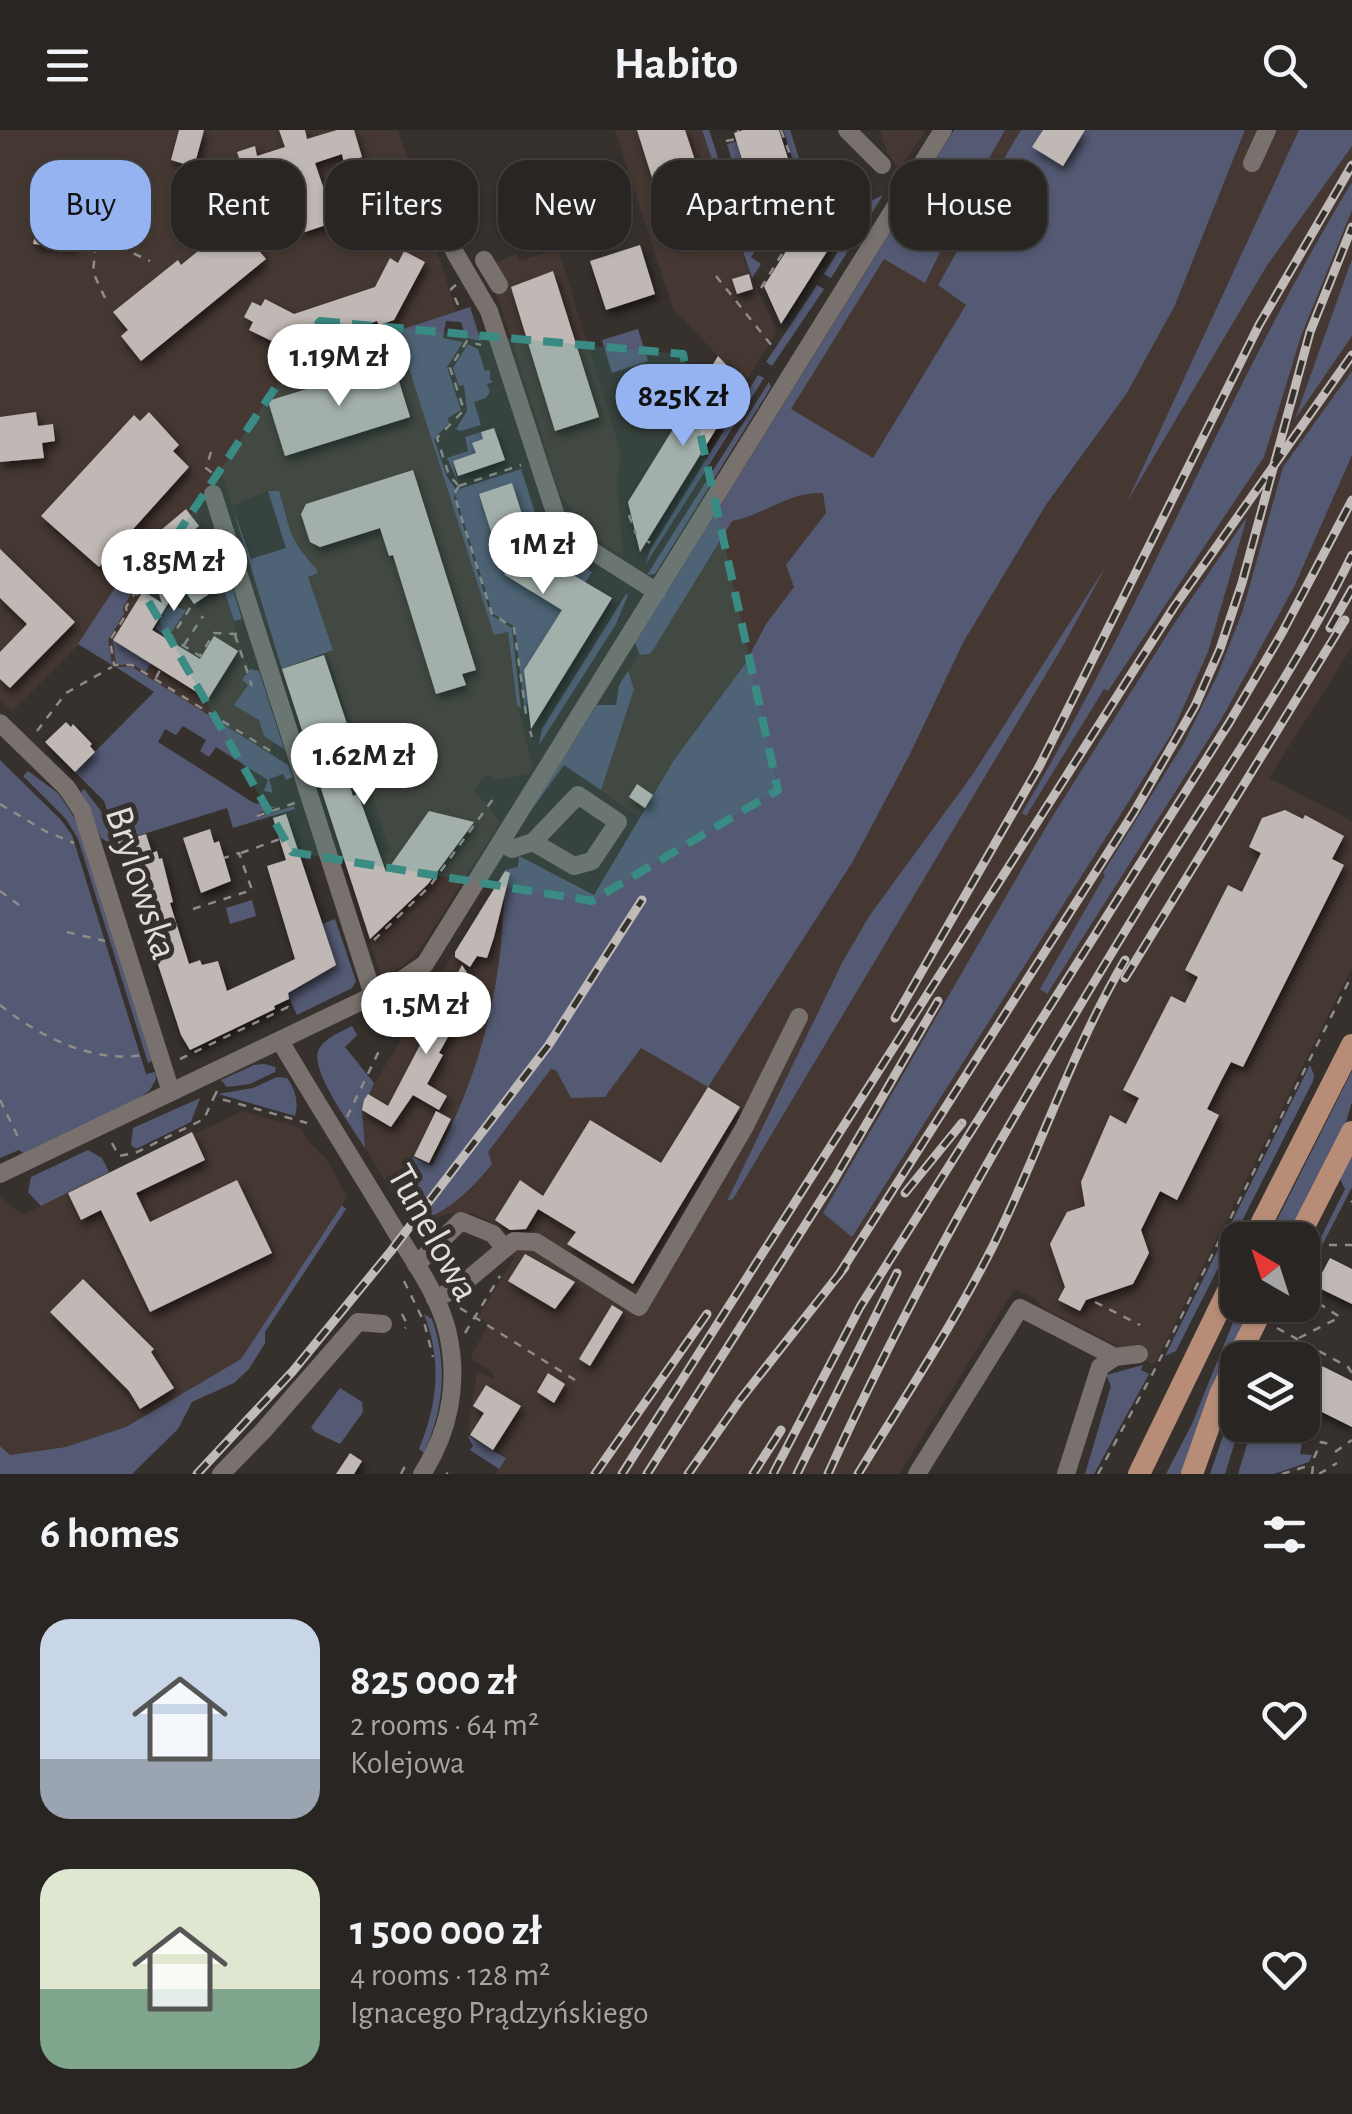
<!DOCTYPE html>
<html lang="en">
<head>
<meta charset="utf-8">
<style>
	:root { --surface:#292522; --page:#35312f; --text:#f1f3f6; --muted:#a5a5a5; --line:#454240; --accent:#95b2f1 }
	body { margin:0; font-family:"Alegreya Sans",sans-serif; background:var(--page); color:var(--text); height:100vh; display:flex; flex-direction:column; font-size:38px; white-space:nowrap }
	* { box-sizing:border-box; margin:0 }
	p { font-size:32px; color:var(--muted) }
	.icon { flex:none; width:55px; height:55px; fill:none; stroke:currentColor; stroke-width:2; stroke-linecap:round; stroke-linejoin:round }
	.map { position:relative; height:1344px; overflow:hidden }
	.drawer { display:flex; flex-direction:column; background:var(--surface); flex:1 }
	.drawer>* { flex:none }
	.top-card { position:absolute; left:30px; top:30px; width:1292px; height:90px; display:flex; gap:20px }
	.needle { width:65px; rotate:321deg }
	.tools { position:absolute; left:1220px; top:1092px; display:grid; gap:20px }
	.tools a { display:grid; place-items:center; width:100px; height:100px; border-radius:20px; background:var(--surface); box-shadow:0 2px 8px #0004,0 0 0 2px var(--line); font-size:50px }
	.price { position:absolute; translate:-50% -85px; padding:0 22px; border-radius:35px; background:#fff; color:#222; font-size:32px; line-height:65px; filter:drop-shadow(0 2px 5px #0008) }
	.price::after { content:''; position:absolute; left:50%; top:60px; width:30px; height:22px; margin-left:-15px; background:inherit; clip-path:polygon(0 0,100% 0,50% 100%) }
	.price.active { background:var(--accent); color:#111 }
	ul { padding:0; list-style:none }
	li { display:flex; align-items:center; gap:30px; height:250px; padding:0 40px }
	li span { display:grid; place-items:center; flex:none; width:280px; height:200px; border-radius:30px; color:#555 }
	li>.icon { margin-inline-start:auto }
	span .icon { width:120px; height:120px; fill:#fffc; stroke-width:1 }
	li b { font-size:42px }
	h2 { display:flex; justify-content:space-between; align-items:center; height:120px; padding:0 40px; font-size:42px }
	.chip { padding:0 35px; border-radius:30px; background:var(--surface); box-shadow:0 2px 8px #0004,0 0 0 2px var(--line); font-size:35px; line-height:90px }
	.chip.active { background:var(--accent); color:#111 }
	header { display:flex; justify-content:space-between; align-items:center; height:130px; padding:0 40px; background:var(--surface); font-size:45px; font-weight:600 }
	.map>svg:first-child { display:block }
	.built { fill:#453832 }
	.green { fill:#545a73 }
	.building { fill:#bfb8b4; filter:url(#shadow) }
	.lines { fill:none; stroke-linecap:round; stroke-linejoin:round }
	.path { stroke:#908b89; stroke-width:2.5; stroke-dasharray:8 8; stroke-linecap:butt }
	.minor { stroke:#78716e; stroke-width:18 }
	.major { stroke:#b88d77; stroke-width:22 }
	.rail-casing { stroke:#c0bbb9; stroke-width:9 }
	.rail { stroke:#37312e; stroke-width:5; stroke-dasharray:15; stroke-linecap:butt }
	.marked { fill:#398b84; fill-opacity:0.2; stroke:#398b84; stroke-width:8; stroke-dasharray:20 12; stroke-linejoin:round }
	.labels { text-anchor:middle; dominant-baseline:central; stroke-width:10; stroke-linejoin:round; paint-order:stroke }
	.street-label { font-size:40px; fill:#e2dedc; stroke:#37312e }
</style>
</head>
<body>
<header><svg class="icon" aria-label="menu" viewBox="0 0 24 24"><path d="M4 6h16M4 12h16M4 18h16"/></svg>Habito<svg class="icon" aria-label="search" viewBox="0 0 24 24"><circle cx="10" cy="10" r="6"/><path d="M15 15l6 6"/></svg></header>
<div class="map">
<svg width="1352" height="1344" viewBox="0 0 1352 1344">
	<defs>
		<filter id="shadow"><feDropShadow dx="3" dy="5.5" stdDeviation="5" flood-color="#0009"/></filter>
	</defs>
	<rect width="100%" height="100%" fill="#37312e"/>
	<g class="built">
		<path d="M0,0H398L456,181L401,200L402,213L495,505L508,501L517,575L533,637L529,644L506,648L495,650L488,644L474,660L500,692L421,818L403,836L381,846L347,737L390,722L327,524L333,520L308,446L317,440L300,422L291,407L281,365L275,360L268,361L232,376L222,346L193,370L273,612L268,631L79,514L12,581L0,569Z"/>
		<path d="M615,0H702L746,136L777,201L744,254L673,178Z"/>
		<path d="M880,0H926L899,40L887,22Z"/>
		<path d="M962,0H1021L980,69L985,74L938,155L967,174L794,457L766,494L745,534L674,630L639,687L564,635L616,575L619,555Z"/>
		<path d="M1245,0H1352V517L1269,648L1352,691V837L1154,1235L1042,1177L1036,1169L1015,1159L899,1344H496L506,1327L468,1302L477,1241L494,1249L493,1242L472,1230L471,1226L489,1194L478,1187L514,1128L500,1101L490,1091L470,1083H450L423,1093L403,1080L413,1028L393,1064L365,1018L362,980L368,964L505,740L518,736L519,726L594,766L605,967L641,918L708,956L852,733L910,624L964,511L1047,375L1127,263L1175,174Z"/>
		<path d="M558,119L621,323L617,352L623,426L589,405L560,364L501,176L485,138L516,124L519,131Z"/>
		<path d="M242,981L301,998L308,1011L327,1030L347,1067L241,1229L126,1297L66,1317L10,1325L0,1316V1067L22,1085L184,1006L183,1003L190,999L194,1005Z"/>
	</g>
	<g class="green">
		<path d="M702,0H709L743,104L758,117L751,127L761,134L752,148Z"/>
		<path d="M783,0H790L814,76L805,69Z"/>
		<path d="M954,0H1005L967,67L925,153L884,129L791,279L873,328L966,175L938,155L984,74L979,70L1021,0H1245L1175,175L1127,263L1046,375L964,511L910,624L852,733L708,957L641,918L605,967L571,968L556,940L551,939L488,1022L492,1034C470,1061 449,1081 418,1092L403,1080L393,1064L413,1027L432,1036C472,958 495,890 502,802C503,782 506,761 505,740L518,737L519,726L594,765L674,630L745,534L766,494L794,457L786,435L826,383L823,363C789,361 765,385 732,391L653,520L650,524L640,525L635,513Z"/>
		<path d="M1299,0H1352V16L1266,137L1127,372Z"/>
		<path d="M737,11C741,27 743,45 762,53L772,84L759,104L753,97L765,93L754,60L742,63L727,14Z"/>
		<path d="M1352,52V80L1301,206L1264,327L1108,561L1104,559L1026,686L1022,683C1143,479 1229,256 1352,52Z"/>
		<path d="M771,55C796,62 796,66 806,84L801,82L798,87L802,89L783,118L797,86L789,64L772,103L762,106L776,84L767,56Z"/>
		<path d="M883,65L831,148L824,144L869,72Z"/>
		<path d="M1352,129V206L1295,289Z"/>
		<path d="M817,155L824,159L772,236L766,232Z"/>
		<path d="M470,177L481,211L466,208L461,192L446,191L443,208L463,212L447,237L461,280L448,288L449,293L434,309L447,347L456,359L454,367L491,485L512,498L521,579L517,575L508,502L494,505L401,213L400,200Z"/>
		<path d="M638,199L648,231L612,243L602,210Z"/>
		<path d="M468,214L478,219L485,241L490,240V249L493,252L487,254L490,262L486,268L474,272L481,295L460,301L456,299L467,281L464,255L459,256L453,238Z"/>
		<path d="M1352,241V325L1294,457L1222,588L1047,864L1040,859L1105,745L1103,743L1184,613L1217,546L1242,483L1283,337Z"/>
		<path d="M758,245L764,248L646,434L650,420Z"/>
		<path d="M769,252L771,257L655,444L647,445Z"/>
		<path d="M481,302L483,309L473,313L476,323L453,331L458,353L447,328L468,321L465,307Z"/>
		<path d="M521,339L538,392L526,396L512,354L479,365L505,445L562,480L524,540L528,574L524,577L515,497L493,484L455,364L459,359Z"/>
		<path d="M268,361H279C292,403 286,405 317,440L318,443L308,447L333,520L282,539L232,376L251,429L286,418Z"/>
		<path d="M1247,387L1208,522L1171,605L852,1107L823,1083L1049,692L1172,497Z"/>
		<path d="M540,400L545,413L592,442L585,453L534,422L528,405Z"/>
		<path d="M141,418L153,443L140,459L141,465L133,461L123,477L124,484L108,510L112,535L78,514Z"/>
		<path d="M1106,436L1064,514L733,1069L727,1071L843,831L870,785L973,644Z"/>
		<path d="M217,438L227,440L242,489L234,491Z"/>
		<path d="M626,464L628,465L616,494L539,615L542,599Z"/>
		<path d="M170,475L186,480L168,507L155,498Z"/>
		<path d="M113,510L151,533L145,542L133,534L116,535Z"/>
		<path d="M116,537H132L288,635L293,647L286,650L283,644L269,649L273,663L264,661L268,650L216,617L209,627L200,621L206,610L183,596L176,605L165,599L158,612L254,673L276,677L257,684L258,687L294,676L295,679L233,698L227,678L118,712L104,671L75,642L154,562Z"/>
		<path d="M250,539L259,541L284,619L264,606L259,590L234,575L248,555L242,550Z"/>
		<path d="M628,541L634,559L601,660L564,635L524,690L597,575H616L619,555Z"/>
		<path d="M0,630L61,690L72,705L146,944L155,942L156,949L150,960L139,968L23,1023L19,1020L0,1028Z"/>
		<path d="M28,641L59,664L77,692L152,931L148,933L78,709L66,689L23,646Z"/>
		<path d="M84,659L101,681L113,715L101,708L81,662Z"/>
		<path d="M252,770L256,786L230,794L226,778Z"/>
		<path d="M335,789L356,851L352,858L297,885L287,864L335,835L322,794Z"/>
		<path d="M352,896L357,905L345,917L374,953L362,980L365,1018C353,998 308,939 319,919C326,907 341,902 352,896Z"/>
		<path d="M264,934L276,937L275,942L250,954L227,957L221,950L254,935Z"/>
		<path d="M1310,935L1314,945L1313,951L1176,1221L1165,1226Z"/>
		<path d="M1352,941V972L1343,1002L1288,1110H1267Z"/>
		<path d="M277,947L287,948C295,959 299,972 295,986L218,964L253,958Z"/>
		<path d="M200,968L191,992L136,1019L131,1015L133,998Z"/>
		<path d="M88,1020L102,1028L109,1042L41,1076L28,1062L31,1047Z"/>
		<path d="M1352,1023V1057L1308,1143L1304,1141L1345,1059L1340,1049Z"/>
		<path d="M342,1075L346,1079L265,1202V1213L249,1239L234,1253L192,1272L178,1299L132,1344H0V1316L10,1325L66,1317L126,1297L241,1229Z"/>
		<path d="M1240,1175H1254L1183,1344H1166L1192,1294Z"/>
		<path d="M424,1184L432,1189C448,1235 444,1278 424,1323L419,1319C438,1273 442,1231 424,1184Z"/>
		<path d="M1143,1235L1141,1240L1149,1244L1094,1344H1085L1111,1256L1106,1245Z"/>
		<path d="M340,1258L362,1272L363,1282L340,1314L315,1302L311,1297Z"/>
		<path d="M1237,1265L1238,1295H1240L1225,1344H1210Z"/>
		<path d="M1303,1272L1322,1282L1312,1306H1303L1300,1324L1312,1325L1309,1332L1274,1344H1238L1253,1295H1302Z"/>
		<path d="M467,1305L506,1328L499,1339L470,1320L473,1316Z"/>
	</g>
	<g class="building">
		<path d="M179,0H204L194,37L171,30Z"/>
		<path d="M279,0H305L307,9L337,0H354L362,27L344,33L342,24L315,33L335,92L302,103L296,83L304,80L292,41L248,55L237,22L255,16L257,26L285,17Z"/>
		<path d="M637,0H685L717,97L672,111Z"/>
		<path d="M743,0H779L790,35L748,49L734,3Z"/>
		<path d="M1043,0H1085L1063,36L1032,17Z"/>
		<path d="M95,48L114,49L110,91L78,88L75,118L33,114L40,78L74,49L95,51Z"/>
		<path d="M789,63L801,100L814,76L828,120L781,194L764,156L790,115L772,103L781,89L775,68Z"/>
		<path d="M242,85L259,106L251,111L266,129L141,231L121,206L128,200L113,182L178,130L181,135Z"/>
		<path d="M640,115L655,164L606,180L590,131Z"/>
		<path d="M404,121L425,132L394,190L379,195L377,191L322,209L315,206L305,209L301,216L283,208L280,215L249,200L253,192L244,187L252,172L261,176L265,169L294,184L375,157L390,128L398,133Z"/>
		<path d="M553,141L599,287L555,301L511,157Z"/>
		<path d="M749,144L753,159L737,164L732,149Z"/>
		<path d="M718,226L744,254L640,422L628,372Z"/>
		<path d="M393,232L410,287L285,326L268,271Z"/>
		<path d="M36,282L38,296L53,294L55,311L42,313L44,328L0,332V287Z"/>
		<path d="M149,282L179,315L173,321L189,337L99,437L41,386L134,285L140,291Z"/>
		<path d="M494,298L505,330L458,346L453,331L476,323L472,313L483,309L481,302Z"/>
		<path d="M413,340L476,540L462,544L466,555L436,564L393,425L389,426L380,398L320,417L310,412L301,384L306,374Z"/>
		<path d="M512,353L534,422L612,468L531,599L524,540L562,480L505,445L479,364Z"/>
		<path d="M186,379L199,396L175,417L183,442L203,432L215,460L194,474L180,454L152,500L200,529L214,506L238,521L208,569L113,510L143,461L162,473L142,416Z"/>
		<path d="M0,419L75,492L10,558L0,549V522L27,494L0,468Z"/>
		<path d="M324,525L348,597L332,602L353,666L358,664L386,742L429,681L474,692L428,754L370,809L282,539Z"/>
		<path d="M66,592L71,597L73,594L92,614L90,616L95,622L75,642L45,612Z"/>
		<path d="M637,654L653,665L645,678L629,667Z"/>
		<path d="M1285,680L1303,689L1305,685L1344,706L1332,729L1344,735L1243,937L1231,932L1221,951L1207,979L1219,985L1177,1070L1160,1061L1141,1100L1149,1123L1133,1154L1086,1170L1080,1181L1058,1170L1065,1157L1050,1114L1067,1082L1085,1076L1081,1052L1110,985L1126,994L1139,968L1123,960L1171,866L1185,873L1198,847L1185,840L1228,755L1242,762L1261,723L1249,717L1262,688Z"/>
		<path d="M286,684L336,835L288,863L289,869L274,876L275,879L190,920L181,905L118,712L146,704L152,723L157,721L159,729L162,728L173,772L170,773L189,834L200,830L202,835L218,831L227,861L295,829L267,736L286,730L273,688Z"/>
		<path d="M210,699L214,713L219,711L231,751L201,763L183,708Z"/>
		<path d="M505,741L510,743L494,807L487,828L477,826L470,837L455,827V822Z"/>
		<path d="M462,835L476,857L439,923L443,925L427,954L447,966L439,980L413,965L391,997L362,980L364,970L368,964L388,976Z"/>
		<path d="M708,957L740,977L633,1154L567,1114L576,1102L538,1079L526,1099L510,1100L495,1090L520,1050L543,1066L590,990L661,1033Z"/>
		<path d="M436,981L451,989L429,1033L414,1026Z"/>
		<path d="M192,1002L205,1030L136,1063L150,1092L237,1050L272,1123L150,1182L101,1080L81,1090L68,1063Z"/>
		<path d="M525,1124L575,1152L555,1179L508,1151Z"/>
		<path d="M1330,1128L1352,1139V1174L1315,1156Z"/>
		<path d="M83,1149L154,1219L151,1222L174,1258L140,1279L129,1261L50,1182Z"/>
		<path d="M612,1175L623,1182L590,1236L579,1229Z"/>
		<path d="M1302,1226L1352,1251V1297L1302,1272Z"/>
		<path d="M548,1243L565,1254L554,1273L537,1262Z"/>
		<path d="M486,1255L521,1276L493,1320L470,1305L484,1283L473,1276Z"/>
		<path d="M350,1323L362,1331L354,1344H336Z"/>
	</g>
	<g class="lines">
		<g class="path">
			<path d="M738,0V2"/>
			<path d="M781,0L811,82"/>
			<path d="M726,11L736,9"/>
			<path d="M754,46L790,58L803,67"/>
			<path d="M774,53L795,46"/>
			<path d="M758,110L775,83L762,44"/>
			<path d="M716,146L772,216"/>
			<path d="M456,155L451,159L459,177L464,175"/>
			<path d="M761,158L809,80"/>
			<path d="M105,168L93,142L96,114L124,119L150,131"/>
			<path d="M734,271L737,273"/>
			<path d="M211,322L206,338L216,346"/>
			<path d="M458,355L449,345L437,308L464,280L450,238L467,211L481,215"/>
			<path d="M459,356L454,364L492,484L514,498L527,591"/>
			<path d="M459,356L521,335"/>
			<path d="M629,385L636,404"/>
			<path d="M527,399L541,395"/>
			<path d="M647,411L650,413"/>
			<path d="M138,465L135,463L126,477L127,483L110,510L114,535H132L277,625"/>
			<path d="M190,478L171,508L200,526L214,503L237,504"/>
			<path d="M235,505L252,556"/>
			<path d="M184,515L203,486"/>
			<path d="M156,548L160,540"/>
			<path d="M37,601L66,563L112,537"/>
			<path d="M530,601L532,607"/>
			<path d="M0,674L45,701L74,713"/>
			<path d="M257,686L295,673"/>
			<path d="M241,723L280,709"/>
			<path d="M0,761L26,780"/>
			<path d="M193,779L252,760L239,723L224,728"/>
			<path d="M67,802L105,811"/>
			<path d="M374,810L430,756L496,665"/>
			<path d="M0,875C38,906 92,933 142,925"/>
			<path d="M180,929L288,877L291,884"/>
			<path d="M217,961L214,967L307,993"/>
			<path d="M0,970L21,1013"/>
			<path d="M347,987L379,921"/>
			<path d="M112,1013L119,1026L135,1023L204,989L214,967"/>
			<path d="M1351,1071L1352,1072"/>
			<path d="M1329,1115H1352"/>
			<path d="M1302,1139L1309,1127"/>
			<path d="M1302,1146L1311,1150"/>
			<path d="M404,1151L424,1192L433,1227"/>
			<path d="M1095,1172L1140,1195"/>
			<path d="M460,1178L575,1250"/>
			<path d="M402,1184L408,1196L405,1198"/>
			<path d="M1277,1198L1348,1237L1352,1243"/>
			<path d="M465,1203L500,1146"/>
			<path d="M1299,1208L1340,1187L1304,1164"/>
			<path d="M1335,1322L1352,1310"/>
			<path d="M446,1343L448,1344"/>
			<path d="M401,1344L405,1336"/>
			<path d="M1098,1344L1153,1243L1352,845"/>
			<path d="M1282,1344L1311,1335"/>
			<path d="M1312,1344L1314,1328L1321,1312L1334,1315"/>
			<path d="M1319,1344L1337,1333"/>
		</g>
		<g class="minor">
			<path d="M847,0L882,35"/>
			<path d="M1252,33L1267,0"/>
			<path d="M454,121L489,181L559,395L575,410L657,462"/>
			<path d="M484,130L499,155"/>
			<path d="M213,364L373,865"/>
			<path d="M0,593L67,658L82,681L171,962"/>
			<path d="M502,713L512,719L533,712L578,665L618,692L592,731L574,736L533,712"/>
			<path d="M280,911C317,973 355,1034 392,1095C412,1129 440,1166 448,1204C459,1254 449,1302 422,1344"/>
			<path d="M0,1044L393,856L425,834L943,0"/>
			<path d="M416,1135L461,1091L493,1104L504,1118"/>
			<path d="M435,1169L459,1157L514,1111L536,1112L639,1177L744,998L799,887"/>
			<path d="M221,1344L263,1301L358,1192L383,1194"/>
			<path d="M917,1344L1020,1178L1115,1227"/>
			<path d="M1066,1344L1100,1237L1115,1227L1139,1224"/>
		</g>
		<g class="major">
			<path d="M1253,1110L1352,915"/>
			<path d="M1297,1110L1352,1002"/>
			<path d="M1139,1344L1238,1140"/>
			<path d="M1192,1344L1221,1262L1264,1175"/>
		</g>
		<g class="rail-casing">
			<g id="rail">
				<path d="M1330,498L1352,459"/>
				<path d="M1125,848L1345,490"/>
				<path d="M895,888L1040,635L1259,195L1352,35"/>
				<path d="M905,1063L962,993"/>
				<path d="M838,1146L1134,682L1195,576L1220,519L1242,453L1310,202L1352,97"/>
				<path d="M197,1344L293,1241L391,1121L548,916L642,770"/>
				<path d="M595,1344L707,1184"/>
				<path d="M622,1344L1174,477L1352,225"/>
				<path d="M647,1344L835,1048L938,871"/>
				<path d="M688,1344L740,1270L845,1137"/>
				<path d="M753,1344L781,1300"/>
				<path d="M773,1344L860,1177L1229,593L1282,503L1352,370"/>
				<path d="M797,1344L897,1143"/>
				<path d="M828,1344C920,1141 1033,951 1149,762C1218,650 1295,543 1352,425"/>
				<path d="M858,1344C904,1268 954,1194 994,1114C1040,1020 1072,920 1125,830"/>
			</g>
		</g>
		<use href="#rail" class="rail"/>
	</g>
	<path class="marked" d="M320,191L683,224L778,660L592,771L292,722L141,458Z"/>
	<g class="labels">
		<g class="street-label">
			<text transform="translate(141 753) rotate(72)">Brylowska</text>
			<text transform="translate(433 1103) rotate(61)">Tunelowa</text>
		</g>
	</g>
</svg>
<div class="tools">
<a><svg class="needle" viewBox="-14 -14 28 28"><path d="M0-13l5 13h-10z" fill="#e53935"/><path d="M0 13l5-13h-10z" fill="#a5a5a5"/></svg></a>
<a><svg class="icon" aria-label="layers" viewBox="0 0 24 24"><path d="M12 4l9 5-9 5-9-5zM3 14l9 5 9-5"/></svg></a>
</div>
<b class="price" style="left:339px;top:279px">1.19M zł</b>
<b class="price active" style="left:683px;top:319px">825K zł</b>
<b class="price" style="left:543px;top:467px">1M zł</b>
<b class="price" style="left:174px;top:484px">1.85M zł</b>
<b class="price" style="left:364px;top:678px">1.62M zł</b>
<b class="price" style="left:426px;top:927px">1.5M zł</b>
<div class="top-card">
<a class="chip active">Buy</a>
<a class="chip">Rent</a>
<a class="chip">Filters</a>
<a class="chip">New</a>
<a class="chip">Apartment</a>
<a class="chip">House</a>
</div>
</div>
<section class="drawer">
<h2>6 homes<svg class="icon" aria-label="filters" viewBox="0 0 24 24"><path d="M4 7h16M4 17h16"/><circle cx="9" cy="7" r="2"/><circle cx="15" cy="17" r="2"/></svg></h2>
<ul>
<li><span style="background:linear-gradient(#c9d6e8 70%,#9aa5b1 0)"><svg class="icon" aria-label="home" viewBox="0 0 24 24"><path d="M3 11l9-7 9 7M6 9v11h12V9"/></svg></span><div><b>825 000 zł</b><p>2 rooms · 64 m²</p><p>Kolejowa</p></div><svg class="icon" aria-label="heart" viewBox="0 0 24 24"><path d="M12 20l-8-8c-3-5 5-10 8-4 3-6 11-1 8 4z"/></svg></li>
<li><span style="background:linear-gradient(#dfe7d0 60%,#7fa58c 0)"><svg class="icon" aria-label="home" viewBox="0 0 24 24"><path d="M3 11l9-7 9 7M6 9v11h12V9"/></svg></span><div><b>1 500 000 zł</b><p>4 rooms · 128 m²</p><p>Ignacego Prądzyńskiego</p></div><svg class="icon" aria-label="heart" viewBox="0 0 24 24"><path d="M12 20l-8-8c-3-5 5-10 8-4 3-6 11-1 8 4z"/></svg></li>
</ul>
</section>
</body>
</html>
